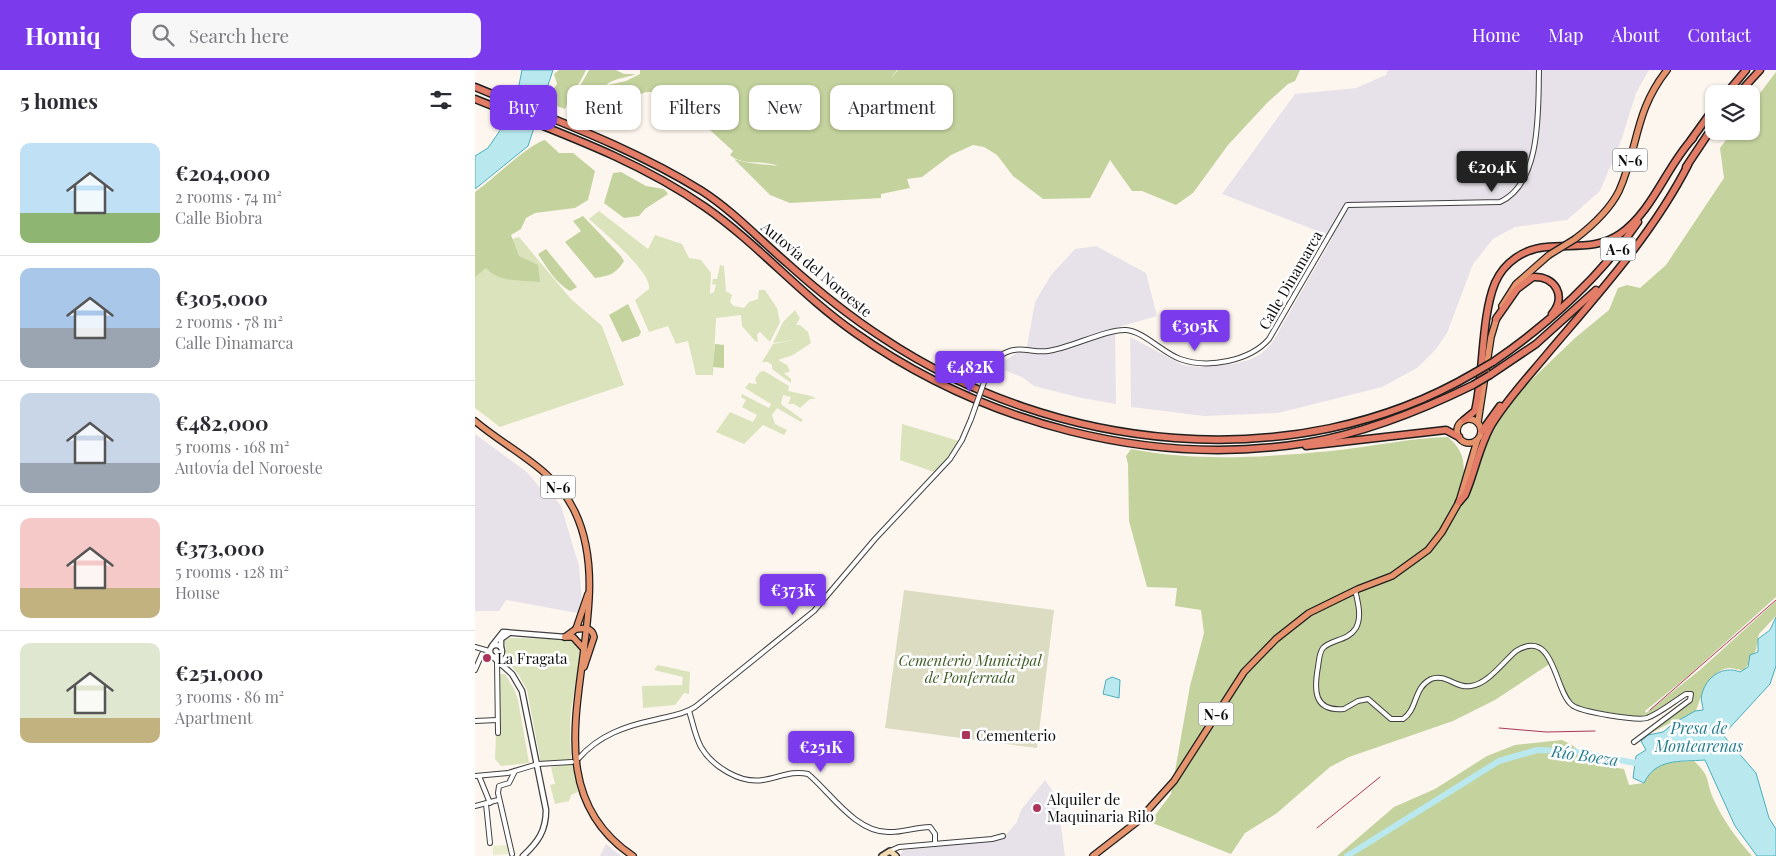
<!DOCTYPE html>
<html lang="en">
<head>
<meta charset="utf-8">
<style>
	:root { --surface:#fff; --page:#f7f7f7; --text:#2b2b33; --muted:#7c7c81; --line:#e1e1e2; --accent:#7c3aed }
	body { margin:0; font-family:"Playfair Display",serif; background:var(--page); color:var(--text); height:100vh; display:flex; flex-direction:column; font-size:19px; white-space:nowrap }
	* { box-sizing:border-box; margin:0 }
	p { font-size:16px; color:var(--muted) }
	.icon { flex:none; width:28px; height:28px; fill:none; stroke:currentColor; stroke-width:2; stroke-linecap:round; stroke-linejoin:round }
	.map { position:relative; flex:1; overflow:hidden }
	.side { display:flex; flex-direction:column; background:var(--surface); width:475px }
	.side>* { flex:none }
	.guide { position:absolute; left:15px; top:15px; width:475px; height:45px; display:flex; gap:10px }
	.buttons { position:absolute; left:1230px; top:15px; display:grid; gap:10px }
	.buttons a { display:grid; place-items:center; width:55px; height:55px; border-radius:10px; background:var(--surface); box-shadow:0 1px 4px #0004; font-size:25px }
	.price { position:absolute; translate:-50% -42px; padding:0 11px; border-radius:5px; background:var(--accent); color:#fff; font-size:16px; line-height:32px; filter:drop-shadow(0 1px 2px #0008) }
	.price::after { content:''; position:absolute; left:50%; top:30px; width:15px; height:11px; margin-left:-8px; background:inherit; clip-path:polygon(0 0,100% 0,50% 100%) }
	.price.selected { background:#222; color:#fff }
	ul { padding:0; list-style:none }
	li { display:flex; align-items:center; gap:15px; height:125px; padding:0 20px }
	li+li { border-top:1px solid var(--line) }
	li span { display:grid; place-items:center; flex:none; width:140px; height:100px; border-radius:10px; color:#555 }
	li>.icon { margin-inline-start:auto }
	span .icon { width:60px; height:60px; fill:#fffc; stroke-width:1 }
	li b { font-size:21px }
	h2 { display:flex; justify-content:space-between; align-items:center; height:60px; padding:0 20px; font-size:21px }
	.tag { padding:0 18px; border-radius:10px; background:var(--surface); box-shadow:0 1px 4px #0004; font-size:18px; line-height:45px }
	.tag.selected { background:var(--accent); color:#fff }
	header { display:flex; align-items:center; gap:30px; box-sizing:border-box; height:70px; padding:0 25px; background:var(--accent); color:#fff }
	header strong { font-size:24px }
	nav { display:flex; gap:28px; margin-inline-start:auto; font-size:18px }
	.search { width:350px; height:45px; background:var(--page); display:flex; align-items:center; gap:12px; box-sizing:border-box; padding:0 18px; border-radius:10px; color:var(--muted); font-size:19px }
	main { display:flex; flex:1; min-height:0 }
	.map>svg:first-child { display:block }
	.industrial { fill:#e7e2ea }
	.green { fill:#dbe3bc }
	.forest { fill:#c4d29d }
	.cemetery { fill:#dbdcc2 }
	.pitch { fill:#e9eccd }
	.water { fill:#b9e9ef; stroke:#49aebd }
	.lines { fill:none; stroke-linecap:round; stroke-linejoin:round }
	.river { stroke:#b9e9ef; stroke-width:6 }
	.minor-casing { stroke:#404040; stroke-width:6 }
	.tertiary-casing { stroke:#404040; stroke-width:7 }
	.secondary-casing { stroke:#2f2f2f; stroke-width:8 }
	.trunk-casing { stroke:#1e1e1e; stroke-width:8 }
	.motorway-casing { stroke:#1e1e1e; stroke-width:9 }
	.minor { stroke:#fff; stroke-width:4 }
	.tertiary { stroke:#fff; stroke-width:4.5 }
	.secondary { stroke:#f5dbb1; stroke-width:5 }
	.trunk { stroke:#e6946d; stroke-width:5.5 }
	.motorway { stroke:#e37d67; stroke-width:6 }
	.rail { stroke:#ac355b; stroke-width:1 }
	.minor-bridge-casing { stroke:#404040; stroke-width:6; stroke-linecap:butt }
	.trunk-bridge-casing { stroke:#1e1e1e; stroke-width:8; stroke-linecap:butt }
	.motorway-bridge-casing { stroke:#1e1e1e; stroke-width:9; stroke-linecap:butt }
	.minor-bridge { stroke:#fff; stroke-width:4 }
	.trunk-bridge { stroke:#e6946d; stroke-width:5.5 }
	.motorway-bridge { stroke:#e37d67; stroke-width:6 }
	.poi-dot { fill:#ac355b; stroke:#fff; stroke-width:2 }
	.labels { text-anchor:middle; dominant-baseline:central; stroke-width:5; stroke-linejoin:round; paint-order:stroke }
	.shield { fill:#fff; stroke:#565656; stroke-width:1 }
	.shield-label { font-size:14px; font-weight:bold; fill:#0d0d0d }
	.street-label { font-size:15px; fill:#0d0d0d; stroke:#fff }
	.poi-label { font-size:15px; fill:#0d0d0d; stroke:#fff; text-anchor:start }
	.park-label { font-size:15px; font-style:italic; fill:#405c25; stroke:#fff }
	.water-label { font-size:16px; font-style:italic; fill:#257e8f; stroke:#fff }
</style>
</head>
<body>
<header>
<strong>Homiq</strong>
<div class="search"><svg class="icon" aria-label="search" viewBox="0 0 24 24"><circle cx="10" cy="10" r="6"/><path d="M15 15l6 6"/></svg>Search here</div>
<nav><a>Home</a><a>Map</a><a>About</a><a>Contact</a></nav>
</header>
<main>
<section class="side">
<h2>5 homes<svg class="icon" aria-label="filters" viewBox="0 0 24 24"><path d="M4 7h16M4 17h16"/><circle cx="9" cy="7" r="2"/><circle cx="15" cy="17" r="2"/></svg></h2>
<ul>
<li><span style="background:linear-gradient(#bfe0f5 70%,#8fb573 0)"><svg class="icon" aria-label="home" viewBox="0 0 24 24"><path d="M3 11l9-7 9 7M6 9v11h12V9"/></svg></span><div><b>€204,000</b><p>2 rooms · 74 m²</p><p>Calle Biobra</p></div></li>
<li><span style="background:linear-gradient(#a9c7e8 60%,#9aa5b1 0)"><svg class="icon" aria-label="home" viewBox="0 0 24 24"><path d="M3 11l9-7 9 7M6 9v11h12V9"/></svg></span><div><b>€305,000</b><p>2 rooms · 78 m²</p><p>Calle Dinamarca</p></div></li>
<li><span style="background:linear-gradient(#c9d6e8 70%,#9aa5b1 0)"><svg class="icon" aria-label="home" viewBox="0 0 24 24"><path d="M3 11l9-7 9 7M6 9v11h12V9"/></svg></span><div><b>€482,000</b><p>5 rooms · 168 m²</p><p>Autovía del Noroeste</p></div></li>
<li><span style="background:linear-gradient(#f6c9c9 70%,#c2b280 0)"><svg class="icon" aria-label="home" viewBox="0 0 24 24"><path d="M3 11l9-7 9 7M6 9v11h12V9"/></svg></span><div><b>€373,000</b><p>5 rooms · 128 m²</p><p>House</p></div></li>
<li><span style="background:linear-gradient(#dfe7d0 75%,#c2b280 0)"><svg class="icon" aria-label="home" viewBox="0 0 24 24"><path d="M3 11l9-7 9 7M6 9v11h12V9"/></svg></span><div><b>€251,000</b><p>3 rooms · 86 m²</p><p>Apartment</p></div></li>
</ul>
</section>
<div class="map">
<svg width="1301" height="786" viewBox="0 0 1301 786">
	<rect width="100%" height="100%" fill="#fdf6ee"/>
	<g class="industrial">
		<path d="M913,0H1174L1161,23L1146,71L1125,121L1092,150L1040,157L1018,169L998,194L972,263L961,279L942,298L907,317L803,343L729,346L656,337L655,267L708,295L724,297L758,294L774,290L786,284L797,273L858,167L747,124L820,24L881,18L911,5Z"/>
		<path d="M621,176L671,203L682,246L640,258L641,334L607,328L559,316L547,307L520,297L552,276L560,232L576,205L600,179Z"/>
		<path d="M0,364L53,403L69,423L80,428L86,436L104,496L107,532L102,543L31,530L24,541H0Z"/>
		<path d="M570,710L582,727L590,786H425L428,780L522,770L530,766L542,752L546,740Z"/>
		<path d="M131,774L146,786H125Z"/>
	</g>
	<g class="green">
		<path d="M124,141L173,179L180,165L207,174L214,188L226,190L236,203L235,224L239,222L241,215L237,214L238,209H242L245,195L249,196L251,221L257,225L255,232L259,236L269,238L274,232L283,229L284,220H290L302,238L305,252L295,272L285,262L282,264L283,272L280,271L267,256L266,245L241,248L238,305H221L213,271L201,274L193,256L174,262L160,230L174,219C177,202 127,161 114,149Z"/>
		<path d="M44,167L96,229L127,256L149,315L25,357L0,338V181Z"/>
		<path d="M320,240L325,248L321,255H325L333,262L336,273L318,285L303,290L312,295L315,302L309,303L316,309V313L297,299V295L293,292H287L298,274L318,270L298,273L308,252Z"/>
		<path d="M289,301L314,316L313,321L336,326L341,329H335L325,338L319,334H313L316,327L308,325L306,334L328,350L326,352L302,338L297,345L300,354L312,360L309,365L288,355L269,374L241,362L255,342L278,352L282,345L267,337L271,330L266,327L267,324L294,338L296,334L270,318L274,313L282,314L280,309L285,302Z"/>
		<path d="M427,354L484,371L462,403L425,390Z"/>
		<path d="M35,568L94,569L106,575C105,597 99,618 96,640C94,657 96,674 96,691L66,694L52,620L43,604L31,590L30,570Z"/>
		<path d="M183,595L215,602L214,624L209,623L200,635L168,638L167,616L207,615L208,607L179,600Z"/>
		<path d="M25,604H30L39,619L43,630L54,693L26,696L20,689L21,664H24Z"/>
		<path d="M97,694L103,722L96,725L94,731L80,734L75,715L80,714L76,697Z"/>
	</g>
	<g class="forest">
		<path d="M84,0H111C105,14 95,25 90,39L73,33L77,21L82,14L79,4Z"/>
		<path d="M114,0H141L149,4H161C150,9 126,8 128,26C128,33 133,38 132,45L123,57L114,49L93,40C98,25 107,14 114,0Z"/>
		<path d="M165,0H422C410,15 402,36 385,44C399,42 403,30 408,19C412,12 418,6 423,0H825L820,11L813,14L792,33L753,75L718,123L701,135L667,121H657L635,90L615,128L568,129L538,106L522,85L509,77L498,75L476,85L447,107L432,109L435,118L406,124V128L315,133L295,125L259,89C273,94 289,94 303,96C287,89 269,97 255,85L258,81L235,60L224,43L212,34L188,22H171L137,35L131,20L133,15L151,11L165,4Z"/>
		<path d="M1301,2V527L1212,607L1170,641L1171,643L1226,599L1301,531V546L1284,564L1281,580L1269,601C1265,600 1258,598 1253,598C1233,602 1225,629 1220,644L1199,651L1174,664L1173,663L1216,632L1214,623L1177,646L1168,648L1102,637L1096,633L1076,593L1020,630L978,651L874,687L855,697L802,743L770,763L756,784L675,752L696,724L715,616L729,563L726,540L700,536L702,518L672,517L654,451L653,394L651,386L656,379C721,392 791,387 856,381C896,377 934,368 973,367C986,379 989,386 989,404L1001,407L1015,364L1027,345L1048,318L1100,268L1134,240L1143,218L1152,215L1165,218L1191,195L1249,108L1245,78L1258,61H1276V35Z"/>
		<path d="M70,70L84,83H98L120,101L113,130L100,138L60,143L51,148L46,159L36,165L44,186L63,195L65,212C47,210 24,213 11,198L0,207V122C19,109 52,75 70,70Z"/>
		<path d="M146,102L171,116L189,119L193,124L170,139L164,146L149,148L129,133L138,103Z"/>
		<path d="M108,146L145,185L149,191C141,204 134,206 120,208L90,172L106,161L98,151Z"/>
		<path d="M71,179L102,217L95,221C81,213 72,198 63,184Z"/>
		<path d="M153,234L166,262L164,266L147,272L134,245Z"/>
		<path d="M240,274L249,275V298L238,297Z"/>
		<path d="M1087,670L1097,675L1121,695L1149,699L1154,715L1169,713C1181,690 1195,693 1219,691C1236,707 1230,708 1238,728C1247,749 1262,769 1277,786H862L919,737L960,719L1012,686L1040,675Z"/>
	</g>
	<path class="cemetery" d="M429,520L579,540L562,678L410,658Z"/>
	<path class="pitch" d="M33,775V784L18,785V776Z"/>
	<g class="water">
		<path d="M47,0H78L53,76L0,119V86L13,78L39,40Z"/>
		<path d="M1301,547V596L1295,614L1248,665L1281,703L1294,748L1301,759V786H1282L1260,756L1230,690C1204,692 1181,688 1169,713L1158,708L1161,686L1171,680L1166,671L1173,665L1188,662L1199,653L1220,641L1228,640C1228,635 1225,629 1227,624C1231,607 1248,595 1265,602L1273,597L1275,585L1283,582V569L1295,560Z"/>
		<path d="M637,607L645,610L644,628L628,624L631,610Z"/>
	</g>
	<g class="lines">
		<path class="river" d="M872,786L1024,691L1062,680L1097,681L1160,693L1167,690"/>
		<g class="minor-casing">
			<g id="minor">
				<path d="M512,304C515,294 522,286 532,282C545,276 559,283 573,281C596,278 631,259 651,260C668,261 688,283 705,289C733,299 775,291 794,269L872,135L1025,132C1067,113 1063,38 1064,0"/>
				<path d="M880,520C883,532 887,547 881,558C873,571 857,569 848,578C844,583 844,591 843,597C839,619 838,642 869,639L883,631L893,629L916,649H928C943,639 938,618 956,609C971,603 981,619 996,616C1013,614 1029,591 1041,581C1080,557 1079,621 1097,635C1105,642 1162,651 1172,648C1185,643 1198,632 1211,624H1216L1215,630L1159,672"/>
				<path d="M0,577L14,581"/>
				<path d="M22,591L23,663"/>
				<path d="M0,600L7,584"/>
				<path d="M214,641C218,653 220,666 226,677C237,696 265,714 288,710C303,708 317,700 333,704C355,722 380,762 413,762C427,763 440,757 455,757L460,764V774"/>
				<path d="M0,651L22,650"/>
				<path d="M104,688C124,665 151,656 179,650C194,646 208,645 220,637L339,541L400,469L475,389L487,370L496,349"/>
				<path d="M0,706L33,703L63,694L97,692"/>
				<path d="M4,706L15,733"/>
				<path d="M11,734L15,773"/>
				<path d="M0,736L23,730"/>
				<path d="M415,781L424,777L517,769L528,766"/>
				<path d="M37,784L23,723L24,716L34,713L40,701"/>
			</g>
		</g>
		<g class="tertiary-casing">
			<g id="tertiary">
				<circle cx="21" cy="581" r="6"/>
				<path d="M17,576L28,562L90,567"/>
				<path d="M26,577V569L33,564"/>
				<path d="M17,586L37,604L47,621L71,740C71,761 63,772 48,786"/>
			</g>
		</g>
		<g class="secondary-casing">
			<path id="secondary" d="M407,786L415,781L421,786"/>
		</g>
		<g class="trunk-casing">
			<g id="trunk">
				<path d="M1100,169C1117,156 1134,141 1144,121C1164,76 1159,42 1192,0"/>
				<path d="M1027,236L1041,214L1074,185"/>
				<circle cx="994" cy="361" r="12"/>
				<path d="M0,351C34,380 80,399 100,442C152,551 37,705 158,786"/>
				<path d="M1003,352L1016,267L1022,247"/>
				<path d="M101,559C109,558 117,557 119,567L109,597"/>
				<path d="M90,567L101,559L113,524"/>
				<path d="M90,567H98L109,579"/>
				<path d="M618,786L663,751L699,711L769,602L801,569L834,543L883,519L917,506L953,480L967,462L984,432L1002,371"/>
			</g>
		</g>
		<g class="motorway-casing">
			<g id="motorway">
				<path d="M0,17C77,49 156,77 227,121C258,141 284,169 312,193C342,220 374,246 408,268C579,382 819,409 999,303"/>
				<path d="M1251,24L1271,0"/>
				<path d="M1263,24L1285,0"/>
				<path d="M0,29C79,61 160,88 230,137C283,174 326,225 379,262C508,353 674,398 831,373C890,363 945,341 998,315"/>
				<path d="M1216,70L1239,38"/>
				<path d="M1211,97L1239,55"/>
				<path d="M1021,249L1042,219L1058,207C1080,206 1092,226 1077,244"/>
				<path d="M1018,292C1075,253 1124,208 1163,152"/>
				<path d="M1015,305L1061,274L1121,220"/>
				<path d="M989,350L1000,341C1009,303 1006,247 1020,213C1029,192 1049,179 1071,177C1096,174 1122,180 1145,164C1178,141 1191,97 1218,68"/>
				<path d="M1007,361L1025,336"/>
				<path d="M831,376L971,360L984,367"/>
				<path d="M984,432L990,425C1000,402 1004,376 1017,354C1033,328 1054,306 1073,283C1123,224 1177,165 1213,95"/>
			</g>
		</g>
		<use href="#minor" class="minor"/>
		<use href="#tertiary" class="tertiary"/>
		<use href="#secondary" class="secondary"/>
		<use href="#trunk" class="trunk"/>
		<use href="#motorway" class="motorway"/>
		<g class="rail">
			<path d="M1175,640L1301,530"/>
			<path d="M1024,658L1071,662L1120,661"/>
			<path d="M842,758L905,707"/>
		</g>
		<g class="minor-bridge-casing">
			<path id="minor-bridge" d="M496,349L512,304"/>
		</g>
		<g class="trunk-bridge-casing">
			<path id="trunk-bridge" d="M1074,185L1100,169"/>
		</g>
		<g class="motorway-bridge-casing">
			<g id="motorway-bridge">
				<path d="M999,303L1018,292"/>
				<path d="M998,315L1015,305"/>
			</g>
		</g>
		<use href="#minor-bridge" class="minor-bridge"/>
		<use href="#trunk-bridge" class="trunk-bridge"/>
		<use href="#motorway-bridge" class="motorway-bridge"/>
	</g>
	<g class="poi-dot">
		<circle cx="12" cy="588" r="5"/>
		<rect x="486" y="660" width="10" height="10" rx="2.5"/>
		<circle cx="562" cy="738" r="5"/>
	</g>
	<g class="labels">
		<g class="shield">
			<rect x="1137.5" y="78.5" width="35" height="23" rx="4"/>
			<rect x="1125.5" y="167.5" width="35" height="23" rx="4"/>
			<rect x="65.5" y="405.5" width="35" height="23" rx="4"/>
			<rect x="723.5" y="632.5" width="35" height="23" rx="4"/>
		</g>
		<g class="shield-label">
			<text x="1155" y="90">N-6</text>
			<text x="1143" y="179">A-6</text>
			<text x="83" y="417">N-6</text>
			<text x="741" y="644">N-6</text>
		</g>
		<g class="street-label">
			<text transform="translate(342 199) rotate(40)">Autovía del Noroeste</text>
			<text transform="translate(815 210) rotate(-60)">Calle Dinamarca</text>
		</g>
		<g class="poi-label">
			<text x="22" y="588">La Fragata</text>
			<text x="501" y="665">Cementerio</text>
			<text x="572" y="729">Alquiler de<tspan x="572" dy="17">Maquinaria Rilo</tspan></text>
		</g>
		<g class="park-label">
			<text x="495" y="590">Cementerio Municipal<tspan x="495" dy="17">de Ponferrada</tspan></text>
		</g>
		<g class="water-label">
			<text x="1224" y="657">Presa de<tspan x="1224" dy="18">Montearenas</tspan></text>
			<text transform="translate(1110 685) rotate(8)">Río Boeza</text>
		</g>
	</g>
</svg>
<div class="buttons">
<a><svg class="icon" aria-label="layers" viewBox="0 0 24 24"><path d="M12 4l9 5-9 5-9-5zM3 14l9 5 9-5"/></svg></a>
</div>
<b class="price selected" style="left:1017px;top:123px">€204K</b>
<b class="price" style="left:720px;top:282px">€305K</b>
<b class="price" style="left:495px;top:323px">€482K</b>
<b class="price" style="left:318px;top:546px">€373K</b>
<b class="price" style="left:346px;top:703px">€251K</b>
<div class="guide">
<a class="tag selected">Buy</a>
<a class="tag">Rent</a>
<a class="tag">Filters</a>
<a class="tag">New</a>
<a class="tag">Apartment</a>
</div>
</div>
</main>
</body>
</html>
